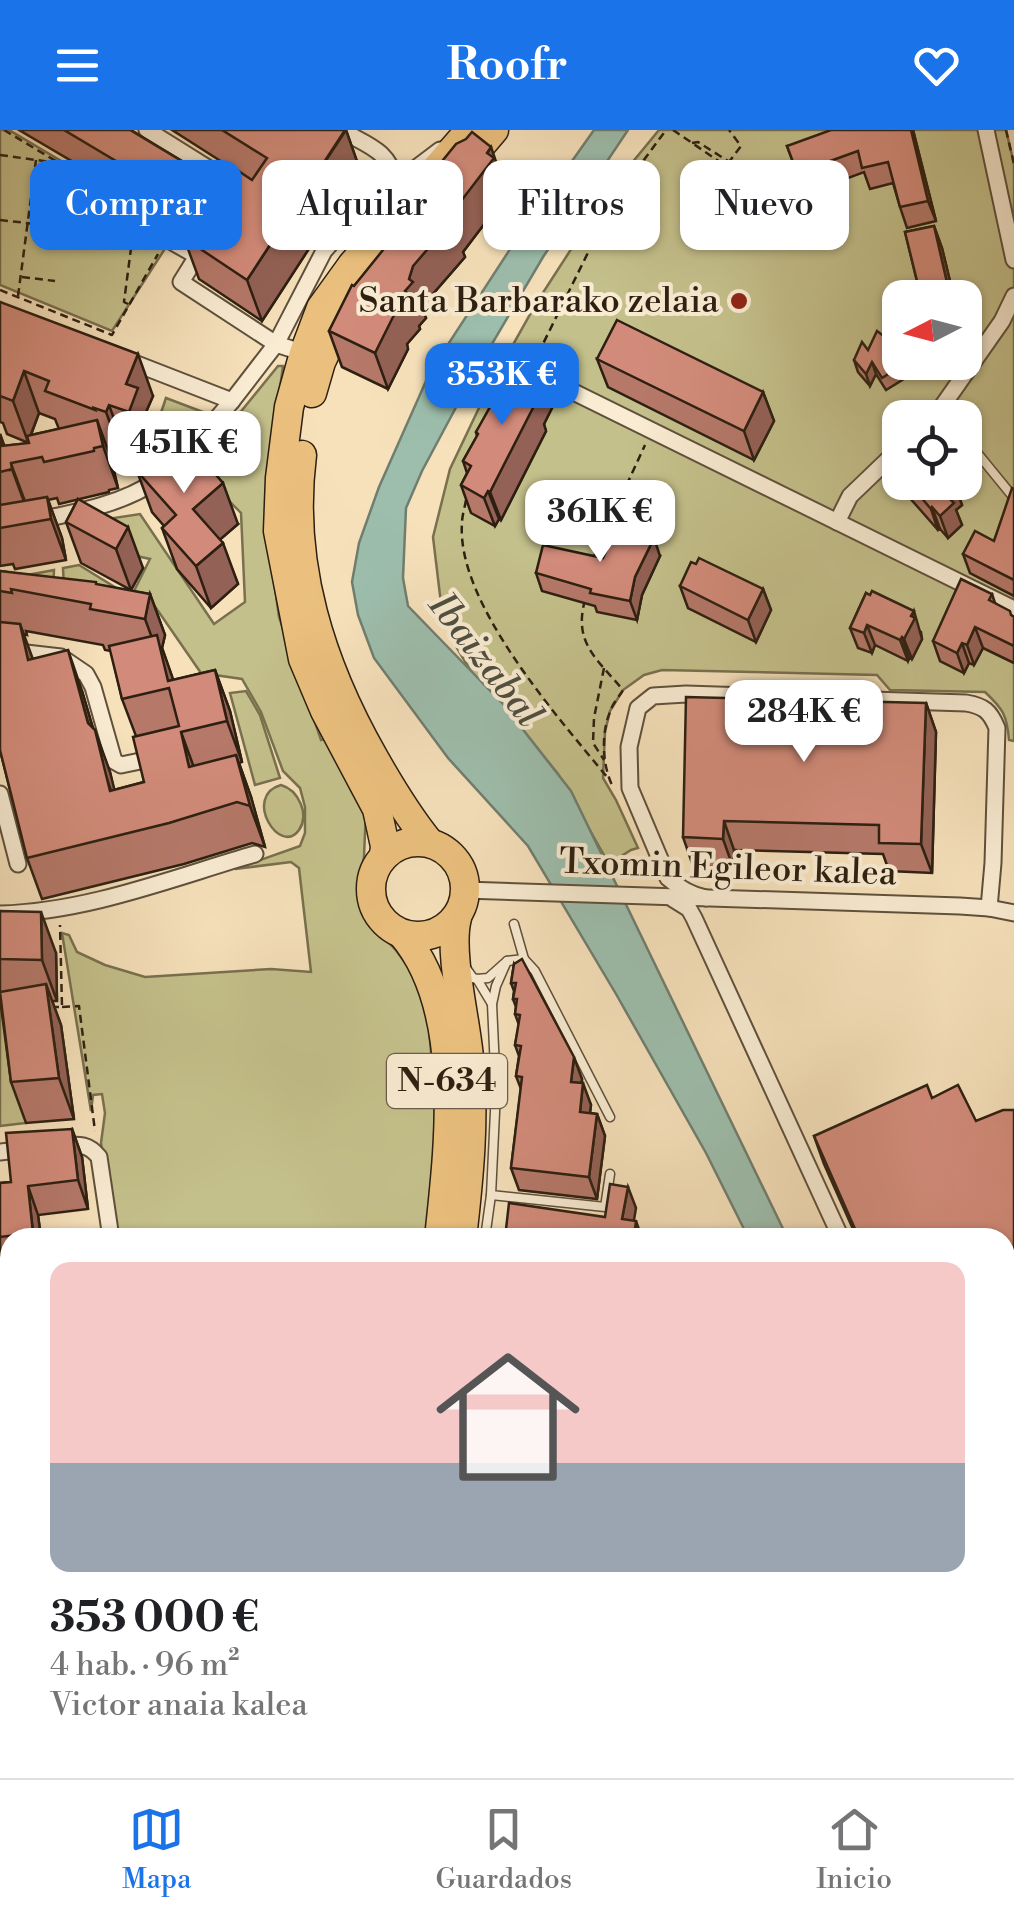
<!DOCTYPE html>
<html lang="es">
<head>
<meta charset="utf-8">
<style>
	:root { --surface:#fff; --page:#f2f2f2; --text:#202124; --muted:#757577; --line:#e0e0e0; --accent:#1a73e8 }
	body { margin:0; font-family:"Libre Bodoni",serif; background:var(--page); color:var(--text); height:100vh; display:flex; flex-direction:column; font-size:38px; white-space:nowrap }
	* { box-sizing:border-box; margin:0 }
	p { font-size:32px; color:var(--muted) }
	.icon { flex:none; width:55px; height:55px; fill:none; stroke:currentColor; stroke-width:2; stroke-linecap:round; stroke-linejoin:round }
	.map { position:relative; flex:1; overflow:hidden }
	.sheet { position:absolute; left:0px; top:1098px; width:1015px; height:552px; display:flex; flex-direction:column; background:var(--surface); border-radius:30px 30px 0 0; box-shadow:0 2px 8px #0004 }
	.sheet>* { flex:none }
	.guide { position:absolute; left:30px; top:30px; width:955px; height:90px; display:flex; gap:20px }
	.needle { width:65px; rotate:264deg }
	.fabs { position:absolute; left:882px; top:150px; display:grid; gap:20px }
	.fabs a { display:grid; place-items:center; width:100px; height:100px; border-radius:20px; background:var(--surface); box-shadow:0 2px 8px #0004; font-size:50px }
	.price { position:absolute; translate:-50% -85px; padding:0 22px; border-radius:20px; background:#fff; color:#222; font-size:32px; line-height:65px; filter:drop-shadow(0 2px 5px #0008) }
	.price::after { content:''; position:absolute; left:50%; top:60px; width:30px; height:22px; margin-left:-15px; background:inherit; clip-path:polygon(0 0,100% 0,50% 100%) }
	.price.active { background:var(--accent); color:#fff }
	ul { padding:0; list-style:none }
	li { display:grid; align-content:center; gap:20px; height:530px; padding:0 50px }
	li+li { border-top:2px solid var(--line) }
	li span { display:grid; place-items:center; height:310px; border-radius:20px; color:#555 }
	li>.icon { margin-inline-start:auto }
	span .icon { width:180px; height:180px; fill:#fffc; stroke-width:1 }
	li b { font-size:42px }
	.chip { padding:0 35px; border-radius:20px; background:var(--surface); box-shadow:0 2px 8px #0004; font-size:35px; line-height:90px }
	.chip.active { background:var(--accent); color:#fff }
	header { display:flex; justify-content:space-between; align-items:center; height:130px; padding:0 50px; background:var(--accent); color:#fff; font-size:45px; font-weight:600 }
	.menu { display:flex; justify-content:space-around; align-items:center; height:140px; border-top:2px solid var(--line); background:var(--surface); font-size:28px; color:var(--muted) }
	.menu a { display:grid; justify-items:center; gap:5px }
	.menu .active { color:var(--accent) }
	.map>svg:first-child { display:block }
	.green { fill:#c4c08b; stroke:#78704e; stroke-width:2.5; fill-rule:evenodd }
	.water { fill:#9dbead; stroke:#707e6f; stroke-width:2.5 }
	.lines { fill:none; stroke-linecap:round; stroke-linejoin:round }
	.lane-casing { stroke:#5f503c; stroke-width:11 }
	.street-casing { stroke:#5f503c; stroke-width:19 }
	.highway-casing { stroke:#2d1f11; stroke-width:31 }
	.path { stroke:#2d1f11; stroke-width:2.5; stroke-dasharray:8 5; stroke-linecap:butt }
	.lane { stroke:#f9ecd3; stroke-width:8 }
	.street { stroke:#f9ecd3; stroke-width:15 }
	.highway { stroke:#ebc07e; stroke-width:28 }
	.wall { fill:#b57869; stroke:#2d1f11; stroke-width:2.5; fill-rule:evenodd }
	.shaded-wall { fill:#936155; stroke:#2d1f11; stroke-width:2.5 }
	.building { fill:#d28b7a; stroke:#2d1f11; stroke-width:2.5 }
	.poi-dot { fill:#8f2418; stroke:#f9ecd3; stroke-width:4 }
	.labels { text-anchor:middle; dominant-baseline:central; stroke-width:8; stroke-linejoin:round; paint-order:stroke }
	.shield { fill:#f9ecd3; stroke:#6a5c4b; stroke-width:2.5 }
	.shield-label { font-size:32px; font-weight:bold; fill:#2d1f11 }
	.poi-label { font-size:35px; fill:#2d1f11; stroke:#f9ecd3; text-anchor:end }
	.street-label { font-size:35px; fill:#2d1f11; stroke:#f9ecd3 }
	.water-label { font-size:38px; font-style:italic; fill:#4f4f40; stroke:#f9ecd3 }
</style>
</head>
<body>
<header><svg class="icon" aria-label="menu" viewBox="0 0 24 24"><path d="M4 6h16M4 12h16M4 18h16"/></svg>Roofr<svg class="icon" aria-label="heart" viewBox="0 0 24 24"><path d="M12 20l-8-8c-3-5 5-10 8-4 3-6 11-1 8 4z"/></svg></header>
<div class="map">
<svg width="1014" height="1648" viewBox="0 0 1014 1648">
	<rect width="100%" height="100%" fill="#f6e1bb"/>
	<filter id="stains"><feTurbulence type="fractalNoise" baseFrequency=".002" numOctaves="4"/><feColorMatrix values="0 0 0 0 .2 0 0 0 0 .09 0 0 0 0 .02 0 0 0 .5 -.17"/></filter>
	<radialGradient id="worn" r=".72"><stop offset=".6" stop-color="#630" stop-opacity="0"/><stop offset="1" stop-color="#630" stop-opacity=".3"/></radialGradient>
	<g class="green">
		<path d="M0,0H9L177,100L112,201L0,155Z"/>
		<path d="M659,0H1006L1014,34V611L1009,610C1007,585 1003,579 985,562L890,560L877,545L662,540L644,545L623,560L610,581L605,602L603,648L616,670L638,718L631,720L609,734L558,644L521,598L470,540L457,518L442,482L433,407L450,339L487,261L537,172L608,62ZM900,168H965V232H900ZM900,288H965V352H900Z"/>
		<path d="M278,236H283L266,359L271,429L279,487L321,610L329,608L366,678L364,727L361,749L362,774L373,797L395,819L418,850L428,888L435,968L434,1019L426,1107H115L101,1013L105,983L102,964L93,965L91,981L62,803L69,805L77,822L105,835L145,847L271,839L311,842L299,738L291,732L235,739L300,716L305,703V677L300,658L283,641L261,582L242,549L201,543L154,475L101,476L0,450L54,440L53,460L64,459L63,438L79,435L131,467L150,429L85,415L81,393L140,384L214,494L245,472L241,383L196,337Z"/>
		<path d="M166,268L211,285L174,328L148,321Z"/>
		<path d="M246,561L260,585L280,648L255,655L230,563Z"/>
		<path d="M281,655C298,660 310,684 299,700C280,727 242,666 281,655Z"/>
		<path d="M0,869L6,870L26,993L0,996Z"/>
	</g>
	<path class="water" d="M594,0H628L543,127L469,253L422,341L406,378L403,448L408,476L503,574L571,661L787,1107H748L706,1023L616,864L528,716L448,628L374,528L358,485L352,452L359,413L379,357L430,242L516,110Z"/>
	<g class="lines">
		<g class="lane-casing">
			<g id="lane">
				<path d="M965,308L1014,368"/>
				<path d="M514,794L524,829"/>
				<path d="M507,831L496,856L492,874L496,961L491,1065L605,1077L610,1044"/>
				<path d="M466,838L473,848L477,849L492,874"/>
				<path d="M477,849L488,848L507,831L524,829L535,841L610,987"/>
				<path d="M485,1108L491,1065"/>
			</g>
		</g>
		<g class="street-casing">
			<g id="street">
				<path d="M147,0L240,58"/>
				<path d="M341,0C368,16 388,19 396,52"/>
				<path d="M986,0L1014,130"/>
				<path d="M167,109L197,126"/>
				<path d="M204,115L181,152L276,214L304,223"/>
				<path d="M124,229L232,271"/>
				<path d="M533,242L1014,479"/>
				<path d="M931,288L941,278L1002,191L1014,166"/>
				<path d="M179,332L232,271L276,214L324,121L358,82L440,20"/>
				<path d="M837,392L850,366L900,318"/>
				<path d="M0,398C51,386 115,380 157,350"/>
				<path d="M0,520L61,527L86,544L93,557L114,631L121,635L155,628"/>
				<path d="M0,664L18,734"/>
				<path d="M465,760L960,776L989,778L1014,783"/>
				<path d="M706,768C690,765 679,758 668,748L630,658L629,617L638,578L653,566L686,564L966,573C984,576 990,581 997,598L993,733L989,778"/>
				<path d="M673,769L689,779L694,788L841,1108"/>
				<path d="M0,784C87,782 172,748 255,724"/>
				<path d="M59,1016C77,1015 87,1012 99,1027L111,1108"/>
				<path d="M0,1022L26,1019"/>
				<path d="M0,1280L10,1279"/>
				<path d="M1005,1469L1014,1489"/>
				<path d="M0,1566L10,1587"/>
				<path d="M40,1640L45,1648"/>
				<path d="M906,1640L907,1648"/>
			</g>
		</g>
		<g class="highway-casing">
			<g id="highway">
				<path d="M466,33L494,0"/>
				<path d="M312,263L321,232L346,178"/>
				<path d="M302,325C288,434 321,535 374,628C391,658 408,686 429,712"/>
				<circle cx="418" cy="759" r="47"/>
				<path d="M384,726L385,716L377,679L325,581L303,529L278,401L280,348L289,277L304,223L321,178L352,135L470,0"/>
				<path d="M457,788C448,822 466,890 469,928C475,988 469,1048 462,1108"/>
				<path d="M402,804C466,879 449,1016 439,1108"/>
				<path d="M374,1648L375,1640"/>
				<path d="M397,1648L398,1640"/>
			</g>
		</g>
		<g class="path">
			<path d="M4,0L159,93"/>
			<path d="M673,0L723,34L729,32L741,16L729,0"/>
			<path d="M1006,0L1014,34"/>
			<path d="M692,13L698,12L728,31"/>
			<path d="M0,25L58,33"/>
			<path d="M0,90L150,107"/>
			<path d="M22,147L55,151"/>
			<path d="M0,160L112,205L158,124"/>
			<path d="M18,166L36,30"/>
			<path d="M128,174L124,172L136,80"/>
			<path d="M538,224L613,72L666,0"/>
			<path d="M466,370C465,377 462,385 462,393C456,473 558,587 607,647"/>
			<path d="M594,426L645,315"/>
			<path d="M585,470C573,513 597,529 623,560C619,567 612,574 610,582C601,603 602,636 613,657"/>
			<path d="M604,538L594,588L593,613L604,630"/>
			<path d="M51,877H62L60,795"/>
			<path d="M62,877L79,876L95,1001"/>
			<path d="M1005,1507L1014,1519"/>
			<path d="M139,1648L141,1640"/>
		</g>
		<use href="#lane" class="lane"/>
		<use href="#street" class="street"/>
		<use href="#highway" class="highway"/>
	</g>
	<g class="wall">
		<path d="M19,0H131L200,42L209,69L230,37L172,0H346L360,40L262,191L199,149L184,108L187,103L142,77L141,72Z"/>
		<path d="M913,0L936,91L907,98L900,77L893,53L870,59L864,42L805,64L787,16Z"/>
		<path d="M439,35L504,53L507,64L463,122L465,127L426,172L423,181L426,188L419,196L420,199L407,214L408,219L388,259L342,237L329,201L354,156L445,51Z"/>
		<path d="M934,96L942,118L954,168H921L905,102Z"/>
		<path d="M0,172L153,266L146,282L152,299L144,324L124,316L121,323L109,319L110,321H108L118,358L109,360V362L59,374L57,368L48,370L62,408L66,430L15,439L13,434L0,436V304L4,316L29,313L7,304L3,293L0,292ZM39,283L55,289L59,299L31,305Z"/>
		<path d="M868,220L907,232L912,244L886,260L876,244L870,256L858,242L854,230Z"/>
		<path d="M597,229L763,262L774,291L754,330L608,257Z"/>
		<path d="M556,270L544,294L546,301L501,390L499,389L495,396L471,383L461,355L467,343L463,331L477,306L476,302L494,279Z"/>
		<path d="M137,341L238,394L220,409L238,454L211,478L177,439L162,398L164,396L152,382Z"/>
		<path d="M903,352H954L962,375L956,380L962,395L948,408L940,399L938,400L909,367Z"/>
		<path d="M1014,359V466L970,443L963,424L994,411Z"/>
		<path d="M78,369L143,438L131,460L81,433L66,392Z"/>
		<path d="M660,426L642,465L637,490L597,482L595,476L542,461L536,443L603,428Z"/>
		<path d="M0,441L97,455L150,464L165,505L162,518L173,550L215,540L230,581L242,632L239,633L251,667L265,717L252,713L184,734L42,769L27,728L0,620ZM26,501L103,515L105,520L111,521L122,569L136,606L144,652L114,660L110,642L93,598L82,561L32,529L23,504L27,505Z"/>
		<path d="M680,456L763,459L771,480L756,512L688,478Z"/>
		<path d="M866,463L921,502L922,509L912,529L909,528L908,531L875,515L872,523L858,518L850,498Z"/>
		<path d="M992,464L995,473L1014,487V533L983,518L974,535L969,533L964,543L940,531L933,511Z"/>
		<path d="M926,573L936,602L932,743L889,741L883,724L734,720L733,737L693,736L683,707Z"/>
		<path d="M0,781L56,823L57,871H52L61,895L74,989L26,993L11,952L0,869Z"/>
		<path d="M514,834L582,949V953L591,975L590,983L597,984L605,1006L597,1069L519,1060L511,1038L521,959L516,946L519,926L515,915L519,895L515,884L516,877L513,869L514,861L511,853Z"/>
		<path d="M932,968L976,991L1014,980V1281L1005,1285V1108H857L824,1034L814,1006Z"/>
		<path d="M72,999L82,1027L88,1079L38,1085L41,1108H10V1135L0,1137V1053L11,1052Z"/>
		<path d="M10,1183V1265L0,1266V1184Z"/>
		<path d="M1014,1324V1358L1007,1337Z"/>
		<rect x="0" y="1359" width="10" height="104"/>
	</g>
	<g class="shaded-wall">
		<path d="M346,0L360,40L262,191L247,150Z"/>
		<path d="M911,0H913L936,91L928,71Z"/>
		<path d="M491,17L507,64L463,122L465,127L426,172L423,181L426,188L419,196L420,199L407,214L408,219L388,259L375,223L392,181L405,161L413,136L448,88Z"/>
		<path d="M200,42L212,77L194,108L181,73Z"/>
		<path d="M934,96L942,118L954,168L948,157Z"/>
		<path d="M138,224L153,266L146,282L152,299L144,324L129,282L126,254Z"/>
		<path d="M872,232L876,244L870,256L866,244Z"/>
		<path d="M24,241L39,283L28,312L13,271Z"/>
		<path d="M546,241L556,270L544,294L546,301L501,390L490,362Z"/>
		<path d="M763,262L774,291L754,330L744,301Z"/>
		<path d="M109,275L124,316L121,323L106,282Z"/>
		<path d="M97,290L112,331L118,358L103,316Z"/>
		<path d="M0,304L26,374L27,380L12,339L10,340Z"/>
		<path d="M223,353L238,394L208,420L193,379Z"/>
		<path d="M954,353L962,375L956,380L962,395L948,408L940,386L947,360Z"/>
		<path d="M488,361L499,389L495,396L484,368Z"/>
		<path d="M47,367L62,408L66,430L51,389Z"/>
		<path d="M932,377L940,399L938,400L931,379Z"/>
		<path d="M128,397L143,438L131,460L116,419Z"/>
		<path d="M654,408L660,426L642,465L637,490L630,471L635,447Z"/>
		<path d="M223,413L238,454L211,478L196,436Z"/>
		<path d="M763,459L771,480L756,512L748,490Z"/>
		<path d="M150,464L165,505L162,518L172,546L183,592L145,489Z"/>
		<path d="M914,481L922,509L912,529L904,509Z"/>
		<path d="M20,494L35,535L28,530Z"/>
		<path d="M867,495L875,515L872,523L864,503Z"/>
		<path d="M975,497L983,518L974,535L967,515Z"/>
		<path d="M902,507L909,528L908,531L900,510Z"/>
		<path d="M962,513L969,533L964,543L957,523Z"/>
		<path d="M68,520L82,561L103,633L95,600L110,642L125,702L88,593Z"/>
		<path d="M215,540L230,581L242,632L227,591Z"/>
		<path d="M926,573L936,602L932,743L921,714Z"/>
		<path d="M181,602L196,643L189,637Z"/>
		<path d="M236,625L251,667L265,717L250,676Z"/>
		<path d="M724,691L734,720L733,737L723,709Z"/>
		<path d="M41,782L56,823L57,871L42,830Z"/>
		<path d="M46,854L61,895L74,989L59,948Z"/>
		<path d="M574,927L582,949L579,974L571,952Z"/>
		<path d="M583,953L591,975L587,1004L580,982Z"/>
		<path d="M597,984L605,1006L597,1069L589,1047Z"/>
		<path d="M72,999L82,1027L88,1079L78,1050Z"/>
		<path d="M28,1056L38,1085L41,1108H35L33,1103Z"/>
		<path d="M628,1057L636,1078L631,1108L622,1089Z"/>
		<path d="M636,1091L642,1108H634Z"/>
		<path d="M882,1640H888L889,1648H883Z"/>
	</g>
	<g class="building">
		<path d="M64,0H130L200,42L181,73L130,42L131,40Z"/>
		<path d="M222,0H345L247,150L184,108L231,36L252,50L267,28Z"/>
		<path d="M831,0H911L928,71L900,77L888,32L862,38L858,21L797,43L787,16Z"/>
		<path d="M472,2L491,17L487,23L494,28L448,88L452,91L413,136L409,149L413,152L405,161L407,163L392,181L395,183L375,223L329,201L352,155L354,156L428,64L431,67L450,44L439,35L456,14L466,9Z"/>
		<path d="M934,96L948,157L920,163L905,102Z"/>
		<path d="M0,172L138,224L126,254L138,258L129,282L109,275L106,282L94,278L95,280L45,261L49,251L24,241L13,271L0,266Z"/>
		<path d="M617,190L763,262L744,301L597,229Z"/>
		<path d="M877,201L889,210L892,208L900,221V232H907L882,248L872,232L866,244L854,230L862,212L868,220Z"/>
		<path d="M519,228L546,241L531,270L536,272L490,362L488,361L484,368L461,355L471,336L463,331L478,304L476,302L490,277L494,279Z"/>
		<path d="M97,290L103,316L94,318V321L44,332L42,327L11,333L12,339L0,342V308L2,316L29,313L27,306Z"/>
		<path d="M180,304L223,353L193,379L223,413L196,436L162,398L176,385L137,341Z"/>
		<path d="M908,352H954L947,360L949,362L946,365L954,373L940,386L932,377L931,379Z"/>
		<path d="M1012,358L1014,359V450L963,424L975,401L994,411Z"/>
		<path d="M47,367L51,389L0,398V375Z"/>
		<path d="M78,369L128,397L116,419L66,392Z"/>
		<path d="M619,394L628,399L629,396L654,408L635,447L630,471L590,463L591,459L536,443L543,415L603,428Z"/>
		<path d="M699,428L763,459L748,490L680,456L691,432L696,434Z"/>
		<path d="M0,441L96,452V454L150,464L145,489L90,479L91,474L11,459L12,463L0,461Z"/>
		<path d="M961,449L992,464L989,470L1010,481L1011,485L1014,487V516L975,497L967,515L962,513L957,523L933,511Z"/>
		<path d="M872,461L914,481L911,486L915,488L904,509L902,507L900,510L867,495L864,503L850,498L866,463L870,465Z"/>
		<path d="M0,492L20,494L28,530L68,520L88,593L95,600L110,661L144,652L133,607L179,596L169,558L122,569L109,516L157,505L168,551L215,540L227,591L181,602L189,637L236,625L250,676L237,672L169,693L27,728L0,620Z"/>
		<path d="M686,567L926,573L921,714L879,713V695L724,691L723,709L683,707Z"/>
		<path d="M0,781L41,782L42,830L0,829Z"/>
		<path d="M522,829L574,927L571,952L583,953L580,982L597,984L589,1047L511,1038L522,947L516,946L521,916L515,915L520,885L515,884L517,869H513L516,853H511L514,834Z"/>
		<path d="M46,854L59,948L11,952L0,862Z"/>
		<path d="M927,955L932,968L958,955L976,991L1003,980H1014V1248L1005,1252V1108H859L814,1006Z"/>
		<path d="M72,999L78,1050L28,1056L33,1103L0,1107V1053L11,1052L6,1003Z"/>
		<path d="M610,1054L628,1057L622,1089L636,1091L634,1108H505L509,1073L605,1087Z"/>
		<path d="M10,1183V1235L0,1236V1184Z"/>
		<path d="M1007,1323L1014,1324V1338L1007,1337Z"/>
		<path d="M0,1359H10V1436L0,1437Z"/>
		<path d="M441,1640H882L883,1648H440Z"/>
	</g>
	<circle class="poi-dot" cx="739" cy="171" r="10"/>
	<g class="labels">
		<rect class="shield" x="387" y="924" width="120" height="54" rx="8"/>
		<g class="shield-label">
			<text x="447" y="951">N-634</text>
		</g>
		<g class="poi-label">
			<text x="719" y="171">Santa Barbarako zelaia</text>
		</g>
		<g class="street-label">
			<text transform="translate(728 738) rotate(2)">Txomin Egileor kalea</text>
		</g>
		<g class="water-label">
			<text transform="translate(485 530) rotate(52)">Ibaizabal</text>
		</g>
	</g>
	<rect width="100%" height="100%" filter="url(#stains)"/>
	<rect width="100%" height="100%" fill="url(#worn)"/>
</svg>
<div class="fabs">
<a><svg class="needle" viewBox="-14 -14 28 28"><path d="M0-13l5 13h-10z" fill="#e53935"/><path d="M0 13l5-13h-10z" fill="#757577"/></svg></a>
<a><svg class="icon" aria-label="locate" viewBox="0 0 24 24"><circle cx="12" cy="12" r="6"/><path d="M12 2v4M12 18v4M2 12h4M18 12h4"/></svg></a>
</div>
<b class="price active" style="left:502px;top:298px">353K €</b>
<b class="price" style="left:184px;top:366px">451K €</b>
<b class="price" style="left:600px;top:435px">361K €</b>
<b class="price" style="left:804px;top:635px">284K €</b>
<div class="guide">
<a class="chip active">Comprar</a>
<a class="chip">Alquilar</a>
<a class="chip">Filtros</a>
<a class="chip">Nuevo</a>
</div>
<section class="sheet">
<ul>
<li><span style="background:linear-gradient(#f6c9c9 65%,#9aa5b1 0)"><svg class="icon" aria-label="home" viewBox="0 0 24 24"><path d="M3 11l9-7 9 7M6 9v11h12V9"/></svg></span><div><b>353 000 €</b><p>4 hab. · 96 m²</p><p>Victor anaia kalea</p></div></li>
</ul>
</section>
</div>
<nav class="menu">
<a class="active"><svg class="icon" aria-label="map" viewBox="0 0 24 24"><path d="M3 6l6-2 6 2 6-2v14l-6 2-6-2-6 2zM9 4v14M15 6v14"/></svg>Mapa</a>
<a><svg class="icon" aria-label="saved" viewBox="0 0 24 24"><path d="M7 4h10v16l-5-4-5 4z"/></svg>Guardados</a>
<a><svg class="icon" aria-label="home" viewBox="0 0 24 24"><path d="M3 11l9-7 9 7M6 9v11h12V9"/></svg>Inicio</a>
</nav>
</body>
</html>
